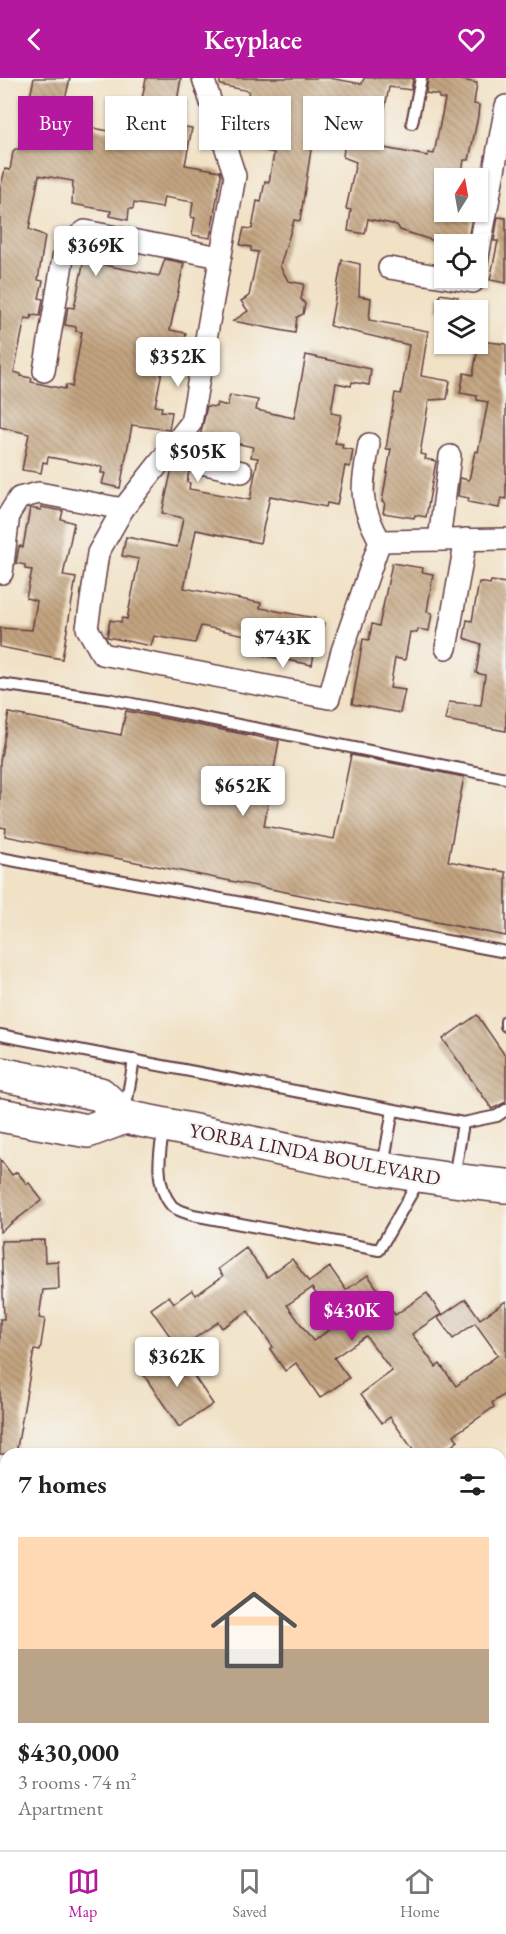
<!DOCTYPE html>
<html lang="en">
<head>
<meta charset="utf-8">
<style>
	:root { --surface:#fff; --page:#f2f2f2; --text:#222; --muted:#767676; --line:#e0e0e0; --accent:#b5179e }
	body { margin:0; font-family:"EB Garamond",serif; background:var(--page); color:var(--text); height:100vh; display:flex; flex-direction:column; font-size:22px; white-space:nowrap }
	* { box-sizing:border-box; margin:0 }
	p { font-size:20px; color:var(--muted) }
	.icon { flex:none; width:33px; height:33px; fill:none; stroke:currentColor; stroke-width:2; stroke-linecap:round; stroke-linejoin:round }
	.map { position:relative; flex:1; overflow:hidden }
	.sheet { position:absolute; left:0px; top:1370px; width:507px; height:404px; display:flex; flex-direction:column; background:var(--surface); border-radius:18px 18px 0 0; box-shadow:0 2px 4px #0004 }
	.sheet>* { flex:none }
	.top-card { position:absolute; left:18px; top:18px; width:471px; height:54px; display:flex; gap:12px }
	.needle { width:39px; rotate:11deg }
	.controls { position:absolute; left:434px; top:90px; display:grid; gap:12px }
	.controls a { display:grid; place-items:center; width:54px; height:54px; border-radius:0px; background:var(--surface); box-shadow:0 2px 4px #0004; font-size:30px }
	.price { position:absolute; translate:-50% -51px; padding:0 14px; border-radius:6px; background:#fff; color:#222; font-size:20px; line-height:39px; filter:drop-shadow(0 2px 3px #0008) }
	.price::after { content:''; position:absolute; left:50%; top:36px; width:18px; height:14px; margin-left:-9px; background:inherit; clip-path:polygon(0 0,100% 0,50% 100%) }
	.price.current { background:var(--accent); color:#fff }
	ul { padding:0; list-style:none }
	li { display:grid; align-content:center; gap:12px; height:318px; padding:0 18px }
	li+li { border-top:2px solid var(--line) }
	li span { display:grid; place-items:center; height:186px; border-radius:0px; color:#555 }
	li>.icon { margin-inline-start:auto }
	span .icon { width:108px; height:108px; fill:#fffc; stroke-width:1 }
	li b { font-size:26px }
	h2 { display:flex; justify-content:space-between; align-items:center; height:72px; padding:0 18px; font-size:26px }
	.chip { padding:0 21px; border-radius:0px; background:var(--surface); box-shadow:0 2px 4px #0004; font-size:21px; line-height:54px }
	.chip.current { background:var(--accent); color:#fff }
	header { display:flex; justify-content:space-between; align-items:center; height:78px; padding:0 18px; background:var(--accent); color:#fff; font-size:27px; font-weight:600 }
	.menu { display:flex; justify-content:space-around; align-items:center; height:84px; border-top:2px solid var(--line); background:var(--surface); font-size:16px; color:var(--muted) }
	.menu a { display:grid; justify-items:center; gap:3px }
	.menu .current { color:var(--accent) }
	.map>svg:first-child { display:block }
	.building { fill:url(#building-back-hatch); fill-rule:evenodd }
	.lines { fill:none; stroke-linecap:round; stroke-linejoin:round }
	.lane-casing { stroke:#633c42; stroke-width:14 }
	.street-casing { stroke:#633c42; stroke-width:24 }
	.primary-casing { stroke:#633c42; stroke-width:36 }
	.lane { stroke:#fff; stroke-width:10 }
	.street { stroke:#fff; stroke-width:21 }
	.primary { stroke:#fff; stroke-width:33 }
	.labels { text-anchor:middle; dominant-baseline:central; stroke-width:5; stroke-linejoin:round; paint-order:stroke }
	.street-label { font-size:20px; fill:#4a1f2b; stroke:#f6f6f2 }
</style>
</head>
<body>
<header><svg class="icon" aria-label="back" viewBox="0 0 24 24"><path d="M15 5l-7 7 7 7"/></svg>Keyplace<svg class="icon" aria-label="heart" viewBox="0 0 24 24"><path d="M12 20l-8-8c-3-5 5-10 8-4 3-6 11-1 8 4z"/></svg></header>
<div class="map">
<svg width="506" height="1772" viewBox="0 0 506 1772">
	<defs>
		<pattern id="building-back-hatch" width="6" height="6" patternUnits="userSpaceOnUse" patternTransform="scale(1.5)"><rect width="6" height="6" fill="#c3a480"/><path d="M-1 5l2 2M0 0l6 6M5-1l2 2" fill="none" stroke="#a08569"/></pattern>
	</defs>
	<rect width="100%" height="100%" fill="#f6f6f2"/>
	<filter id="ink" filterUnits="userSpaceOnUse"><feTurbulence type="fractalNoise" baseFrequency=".0167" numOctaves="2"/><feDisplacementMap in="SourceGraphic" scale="12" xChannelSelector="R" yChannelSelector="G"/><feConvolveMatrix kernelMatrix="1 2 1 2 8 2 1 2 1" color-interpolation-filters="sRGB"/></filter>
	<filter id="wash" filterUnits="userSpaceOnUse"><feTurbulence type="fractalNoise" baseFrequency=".008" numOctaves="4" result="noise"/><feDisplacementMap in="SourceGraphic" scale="24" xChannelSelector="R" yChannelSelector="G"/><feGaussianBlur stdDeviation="1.35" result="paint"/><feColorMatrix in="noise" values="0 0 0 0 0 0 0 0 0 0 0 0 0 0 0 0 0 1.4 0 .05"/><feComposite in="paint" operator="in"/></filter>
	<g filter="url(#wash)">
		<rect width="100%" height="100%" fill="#f1e1c5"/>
		<g id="blocks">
			<g class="building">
				<path d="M34,0H70L61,39L79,42L78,47L119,55L121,44L137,47L146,0H181L173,47L192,50L185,87L220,93L221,97L210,160L192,157L195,140L191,139L193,124L164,119L162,130L134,125L133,131H129L128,142L110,138L111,133L72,126L73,103L39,97L29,151L45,158L38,202L43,203L39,220L43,221L40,238L32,237L31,241L25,240L14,294L21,296V298L32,300L31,304L65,311L66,307L72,309L82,254L76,253V249L65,247L68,229L74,230L87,167L104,170L102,181L105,182L104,187L159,198L165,181L184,185L170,252L186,255L183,273L173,271L172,275L166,273L155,328L162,329L161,333L172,334L169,352L132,347L120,410L102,406L105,395H101L102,389L48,379L47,385L43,384L41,395L22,392L29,356L0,349V112L5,91L10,92L13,74L15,71H19Z"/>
				<path d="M220,0H329L362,6L364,0H413L411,12L389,9L378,66L384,67V70L428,78V75L434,76L445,21L439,20V17L426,15L428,0H452L477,5L474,26L479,27L478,38L469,82H464L461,100H444V134H473L467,166H444L400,152L397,147L368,141L365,156L348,153L351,132L346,131L356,84L343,79L346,52L315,46L300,143L294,142L280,188L288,203L304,206L301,221L305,226L303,236L297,239L295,255L233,243L248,233L241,223L249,218L258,174L251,173V169L240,167L244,150L252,151L257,123L261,124L265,103L269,104L274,75L260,72L261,67L244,64L253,18L248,17L249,13L220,7Z"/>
				<path d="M498,139L506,140V205L490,202L498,163H494Z"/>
				<path d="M342,182L360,186L359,218L371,220L369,242L428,253L421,298L450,303L447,321L429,322L420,376L426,377L425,381L436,383L426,439L415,437L414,440L383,435L385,425L382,424L391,371H386L395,315L401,316L409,267L330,248Z"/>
				<path d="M440,216L458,219L455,232H437Z"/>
				<path d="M479,263L506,266V421L501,420L499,430L468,424L469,420L458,418L460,400L469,402L475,373L478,374L488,324L477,322V318L460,315L464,295L473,297Z"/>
				<path d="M306,277L371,291L369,307L352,304L351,308L336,305L331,335L341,337L335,365L343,366L342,370L353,372L350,389L345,388L337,427L327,425L326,429L270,418L260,465L196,452L184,510L261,525L260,530L315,540L314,543L324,545L317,576H314L312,587L256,576L258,565H254L256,559L201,548L195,565L154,558L151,568L107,559L110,542L121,544L122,540L127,541L139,481L122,478L126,459L177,469L183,440L162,435L172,390L189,393L187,404L190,405L189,411L250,422L258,380L251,379L253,369L222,362L220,373L203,370L205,359H200L207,328L216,329L217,325L227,328L230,317L258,322L256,332L294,340Z"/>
				<path d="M41,429L63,433L61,441L74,445L63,498L76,500L62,581L0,569V550L32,552L37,523L26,520L32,492L25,491V487L16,485L19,468L23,469L30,430L41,432Z"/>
				<path d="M392,485L423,490L422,494L433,496L427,534L432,535L429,553L418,551L417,555L410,554L405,582L395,580L390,610L405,612L400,635L352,626L363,561L369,562L372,546L379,548Z"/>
				<path d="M491,503L506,505V653L445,642L449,624L481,627L485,597L476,595L481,566L464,560L467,542L472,543L479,504L490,506Z"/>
				<path d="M126,633L279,663L264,748L334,761L351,677L464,699L448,783L506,794V858L5,758L6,750L0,749V683L9,635L121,657Z"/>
				<path d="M477,937L506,979V1024L492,1031L443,961Z"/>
				<path d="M0,1081L12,1097L17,1094L27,1106L29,1105L42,1122L0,1154Z"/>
				<path d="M44,1162L45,1184L58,1183L59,1211L43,1212L39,1240L45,1241L40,1273L34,1272L16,1376H0V1241H4L1,1163Z"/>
				<path d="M246,1170L267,1199L292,1181L309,1204L330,1189L346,1212L368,1197L395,1237L427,1215L441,1236L412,1256L436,1289L440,1286L456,1308L498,1277L475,1245L453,1261L438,1240L466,1221L480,1241L506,1223V1315L492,1325L494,1329L454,1357L458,1363L441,1376H416L390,1339L382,1345L361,1316L392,1293L366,1258L334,1280L349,1300L320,1320L296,1285L285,1293L270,1271L273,1269L248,1233L222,1250L218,1244L179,1271L151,1231L169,1218L174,1225L192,1212L196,1217L223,1198L218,1191ZM312,1210L338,1246L313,1263L287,1227Z"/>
				<path d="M175,1270L213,1326L179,1349L141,1293Z"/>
			</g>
		</g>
	</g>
	<g filter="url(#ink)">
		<use href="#blocks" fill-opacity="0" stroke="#633c42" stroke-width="1.5"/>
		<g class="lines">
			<g class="lane-casing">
				<g id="lane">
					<path d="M412,45L421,0"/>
					<path d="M0,606L108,621L506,700"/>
					<path d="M0,780L506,874"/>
					<path d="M506,943V948"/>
					<path d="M0,957L463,1045L497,1038L506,1032"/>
					<path d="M125,1033L134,982"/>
					<path d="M164,1050C159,1075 154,1107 172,1128C176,1132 187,1135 193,1137L379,1172L419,1102"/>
					<path d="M383,1088L393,1032"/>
					<path d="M454,1100L463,1045"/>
				</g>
			</g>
			<g class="street-casing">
				<g id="street">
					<path d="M203,0L235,98L191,345L123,431L98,475L87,550L102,576L329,620L342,573L380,463"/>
					<path d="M477,184L506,28"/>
					<path d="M389,190L444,199"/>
					<path d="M449,200L473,204L474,200"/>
					<path d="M44,293L65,168L85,153L220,179"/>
					<path d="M369,366C362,411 357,421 380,463"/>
					<path d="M173,369L201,385L242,394"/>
					<path d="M439,462L450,378"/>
					<path d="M380,463L506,461"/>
					<path d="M2,495L9,436L19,420L39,415L123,431"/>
					<path d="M446,570L466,461"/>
				</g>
			</g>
			<g class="primary-casing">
				<g id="primary">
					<path d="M0,996L100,1016L125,1039C251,1063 377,1096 506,1108"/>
					<path d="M0,1037L88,1053L125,1039"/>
				</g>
			</g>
			<use href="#lane" class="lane"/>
			<use href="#street" class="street"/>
			<use href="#primary" class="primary"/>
		</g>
	</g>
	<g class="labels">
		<g class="street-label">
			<text transform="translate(315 1076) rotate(11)">YORBA LINDA BOULEVARD</text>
		</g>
	</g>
</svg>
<div class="controls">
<a><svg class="needle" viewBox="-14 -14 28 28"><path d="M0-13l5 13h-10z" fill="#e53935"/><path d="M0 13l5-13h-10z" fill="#767676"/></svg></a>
<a><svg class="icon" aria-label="locate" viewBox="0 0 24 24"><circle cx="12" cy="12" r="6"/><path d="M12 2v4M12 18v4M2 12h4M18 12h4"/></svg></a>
<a><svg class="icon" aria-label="layers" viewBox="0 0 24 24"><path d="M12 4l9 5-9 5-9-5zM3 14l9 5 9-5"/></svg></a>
</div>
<b class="price" style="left:96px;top:199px">$369K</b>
<b class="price" style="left:178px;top:310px">$352K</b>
<b class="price" style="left:198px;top:405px">$505K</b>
<b class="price" style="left:283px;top:591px">$743K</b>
<b class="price" style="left:243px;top:739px">$652K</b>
<b class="price current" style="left:352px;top:1264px">$430K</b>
<b class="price" style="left:177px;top:1310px">$362K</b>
<div class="top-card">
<a class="chip current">Buy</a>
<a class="chip">Rent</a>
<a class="chip">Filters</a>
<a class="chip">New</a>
</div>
<section class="sheet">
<h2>7 homes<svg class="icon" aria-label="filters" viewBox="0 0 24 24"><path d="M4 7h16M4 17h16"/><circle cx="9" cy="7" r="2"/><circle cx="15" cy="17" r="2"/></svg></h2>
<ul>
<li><span style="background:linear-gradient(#ffd9b3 60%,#b9a48a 0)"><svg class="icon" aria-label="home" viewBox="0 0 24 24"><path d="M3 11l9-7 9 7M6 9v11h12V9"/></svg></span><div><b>$430,000</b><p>3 rooms · 74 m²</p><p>Apartment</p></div></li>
</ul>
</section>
</div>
<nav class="menu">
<a class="current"><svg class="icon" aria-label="map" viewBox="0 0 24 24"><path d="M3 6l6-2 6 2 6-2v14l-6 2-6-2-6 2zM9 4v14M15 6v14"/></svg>Map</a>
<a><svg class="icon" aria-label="saved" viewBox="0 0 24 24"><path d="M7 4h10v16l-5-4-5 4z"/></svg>Saved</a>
<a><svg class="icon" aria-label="home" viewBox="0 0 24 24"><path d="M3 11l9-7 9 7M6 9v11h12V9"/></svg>Home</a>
</nav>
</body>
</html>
